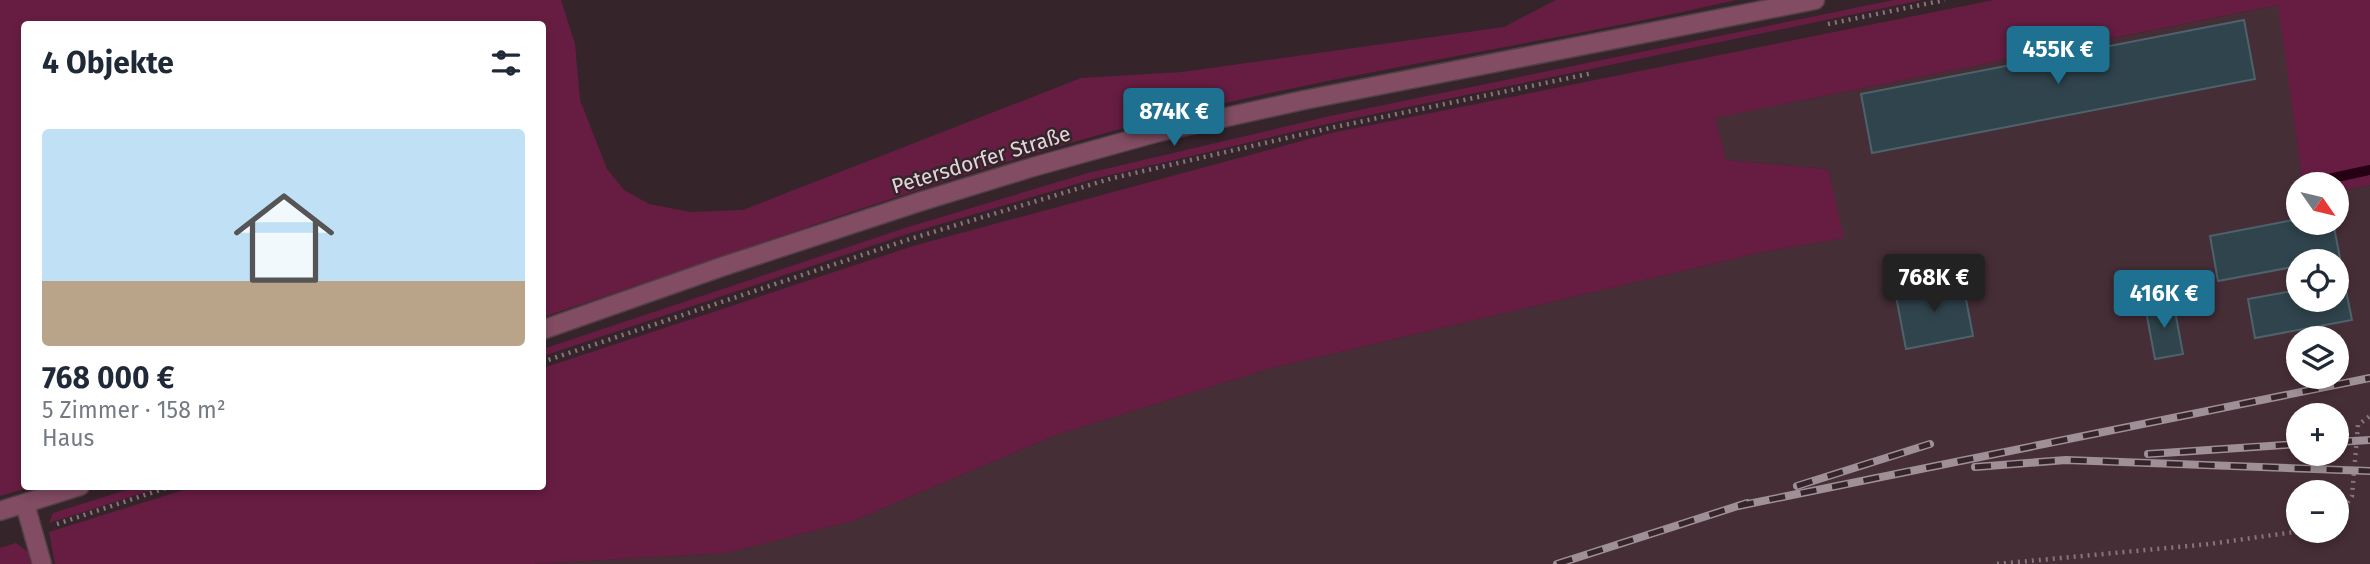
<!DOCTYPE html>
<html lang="de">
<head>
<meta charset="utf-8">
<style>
	:root { --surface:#fff; --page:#f2f2f3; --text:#1f2937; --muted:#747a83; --line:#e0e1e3; --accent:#1e7190 }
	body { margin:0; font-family:"Fira Sans",sans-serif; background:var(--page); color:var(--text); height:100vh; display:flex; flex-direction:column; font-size:26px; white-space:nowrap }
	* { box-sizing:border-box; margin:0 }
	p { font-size:23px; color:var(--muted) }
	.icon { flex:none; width:38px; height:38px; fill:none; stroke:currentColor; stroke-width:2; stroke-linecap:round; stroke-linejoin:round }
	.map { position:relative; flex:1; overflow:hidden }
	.side { position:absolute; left:21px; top:21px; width:525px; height:469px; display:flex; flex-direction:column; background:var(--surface); border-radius:7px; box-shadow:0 4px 10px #0003 }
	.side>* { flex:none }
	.needle { width:46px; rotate:124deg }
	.controls { position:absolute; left:2286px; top:172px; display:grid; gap:14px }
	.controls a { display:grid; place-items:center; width:63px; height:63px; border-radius:50%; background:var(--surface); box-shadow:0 4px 10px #0003; font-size:35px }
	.price { position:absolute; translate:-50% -60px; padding:0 16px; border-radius:7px; background:var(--accent); color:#fff; font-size:23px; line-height:46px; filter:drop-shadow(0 2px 4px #0008) }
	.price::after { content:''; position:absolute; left:50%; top:42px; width:21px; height:16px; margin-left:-10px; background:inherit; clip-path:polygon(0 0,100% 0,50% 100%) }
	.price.selected { background:#222; color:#fff }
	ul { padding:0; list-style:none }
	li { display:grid; align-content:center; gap:14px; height:371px; padding:0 21px }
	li+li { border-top:2px solid var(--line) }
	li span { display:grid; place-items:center; height:217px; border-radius:7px; color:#555 }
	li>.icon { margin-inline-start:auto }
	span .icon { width:126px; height:126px; fill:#fffc; stroke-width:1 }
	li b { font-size:30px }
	h2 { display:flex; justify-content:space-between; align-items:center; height:84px; padding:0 21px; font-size:30px }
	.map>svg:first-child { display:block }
	.built { fill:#462e37; fill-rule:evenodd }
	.green { fill:#671d42 }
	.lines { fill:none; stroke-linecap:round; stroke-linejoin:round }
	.stream { stroke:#260113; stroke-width:10 }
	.building { fill:#30444d; stroke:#4d626b; stroke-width:2 }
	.minor-casing { stroke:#524047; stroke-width:21 }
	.path { stroke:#85757c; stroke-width:4.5; stroke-dasharray:2 5; stroke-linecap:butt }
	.minor { stroke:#824c63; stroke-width:18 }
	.rail-casing { stroke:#9e9096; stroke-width:8 }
	.rail { stroke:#36242b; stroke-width:5; stroke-dasharray:16; stroke-linecap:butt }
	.labels { text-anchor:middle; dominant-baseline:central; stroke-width:5; stroke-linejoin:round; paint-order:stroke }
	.street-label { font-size:21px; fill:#e2d6db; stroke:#36242b }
</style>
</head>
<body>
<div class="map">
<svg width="2370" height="564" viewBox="0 0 2370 564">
	<rect width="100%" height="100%" fill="#36242b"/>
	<path class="built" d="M2279,5L2303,184H2298V222H2336V192L2370,185V564H532L727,553L853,521L1056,435L1268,369L1763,252L1843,238L1828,169L1726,160L1714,118ZM2298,261H2336V299H2298ZM2298,338H2336V376H2298ZM2298,415H2336V453H2298ZM2298,492H2336V530H2298Z"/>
	<g class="green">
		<path d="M0,0H561L575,44L580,100L607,169L624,190L649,204L690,212L743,210L1081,78L1182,72L1504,27L1556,0H1736C1540,45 1340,72 1146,122C941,176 743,251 543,317L542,24H24V486L30,487L0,496Z"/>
		<path d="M1894,0H1922L1331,123L1093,179L910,233L543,356V349L908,227L1088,173L1330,116Z"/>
		<path d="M1994,0H2370V185L2336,192V184H2303L2278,5L1715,118L1726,160L1828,169L1844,238L1763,252L1268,369L1056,435L853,521L727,553L532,564H55L49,532L193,487L542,486L543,368L913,246L1331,133Z"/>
		<path d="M136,487H161L49,523L53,513Z"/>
		<path d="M16,543L28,552L31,564H0V548Z"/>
	</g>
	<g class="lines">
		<path class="stream" d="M2305,184L2370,170"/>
	</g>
	<g class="building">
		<path d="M2244,20L2255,79L1872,153L1861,94Z"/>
		<path d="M2298,219V222H2333L2340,258L2324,261H2298V266L2218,281L2210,236Z"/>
		<path d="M1962,278L1973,336L1906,349L1895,291Z"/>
		<path d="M2344,281L2352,320L2255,338L2248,299L2298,290V299H2336V282Z"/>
		<path d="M2173,300L2183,354L2155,359L2145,306Z"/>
	</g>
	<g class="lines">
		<g class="minor-casing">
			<g id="minor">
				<path d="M542,330L724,266L919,202L1033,167L1159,132L1304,100L1815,0"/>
				<path d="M25,504L42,564"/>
				<path d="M0,511L80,486"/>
			</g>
		</g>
		<g class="path">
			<path d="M1828,24L1945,0"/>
			<path d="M542,362L910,239L1113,178L1330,128L1593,73"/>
			<path d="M2336,520L2352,496L2358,425L2370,416"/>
			<path d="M57,524L172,486"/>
			<path d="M1997,564L2210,544L2308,530"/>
		</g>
		<use href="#minor" class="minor"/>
		<g class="rail-casing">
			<g id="rail">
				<path d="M2336,442L2370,440"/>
				<path d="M2148,454L2298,444"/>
				<path d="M1975,467L2066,460L2370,471"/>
				<path d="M1797,486L1930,444"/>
				<path d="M1738,506L2370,378"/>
				<path d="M1557,564L1747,503"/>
			</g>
		</g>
		<use href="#rail" class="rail"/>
	</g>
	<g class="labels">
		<g class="street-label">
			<text transform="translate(981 160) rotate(-17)">Petersdorfer Straße</text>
		</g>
	</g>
</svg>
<div class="controls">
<a><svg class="needle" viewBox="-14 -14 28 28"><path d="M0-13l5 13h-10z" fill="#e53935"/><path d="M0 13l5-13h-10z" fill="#747a83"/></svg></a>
<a><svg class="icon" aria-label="locate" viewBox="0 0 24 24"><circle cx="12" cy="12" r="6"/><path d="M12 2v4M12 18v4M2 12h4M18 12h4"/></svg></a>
<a><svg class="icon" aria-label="layers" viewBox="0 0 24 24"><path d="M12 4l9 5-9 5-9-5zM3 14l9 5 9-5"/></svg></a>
<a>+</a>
<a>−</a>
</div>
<b class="price" style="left:2058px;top:86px">455K €</b>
<b class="price" style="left:1174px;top:148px">874K €</b>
<b class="price selected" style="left:1934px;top:314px">768K €</b>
<b class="price" style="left:2164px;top:330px">416K €</b>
<section class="side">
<h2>4 Objekte<svg class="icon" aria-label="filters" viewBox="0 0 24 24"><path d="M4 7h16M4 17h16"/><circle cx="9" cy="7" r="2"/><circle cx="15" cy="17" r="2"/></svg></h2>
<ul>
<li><span style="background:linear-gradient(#bfe0f5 70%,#b9a48a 0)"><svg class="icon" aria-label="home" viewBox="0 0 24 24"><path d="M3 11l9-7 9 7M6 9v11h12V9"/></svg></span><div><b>768 000 €</b><p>5 Zimmer · 158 m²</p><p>Haus</p></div></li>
</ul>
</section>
</div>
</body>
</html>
